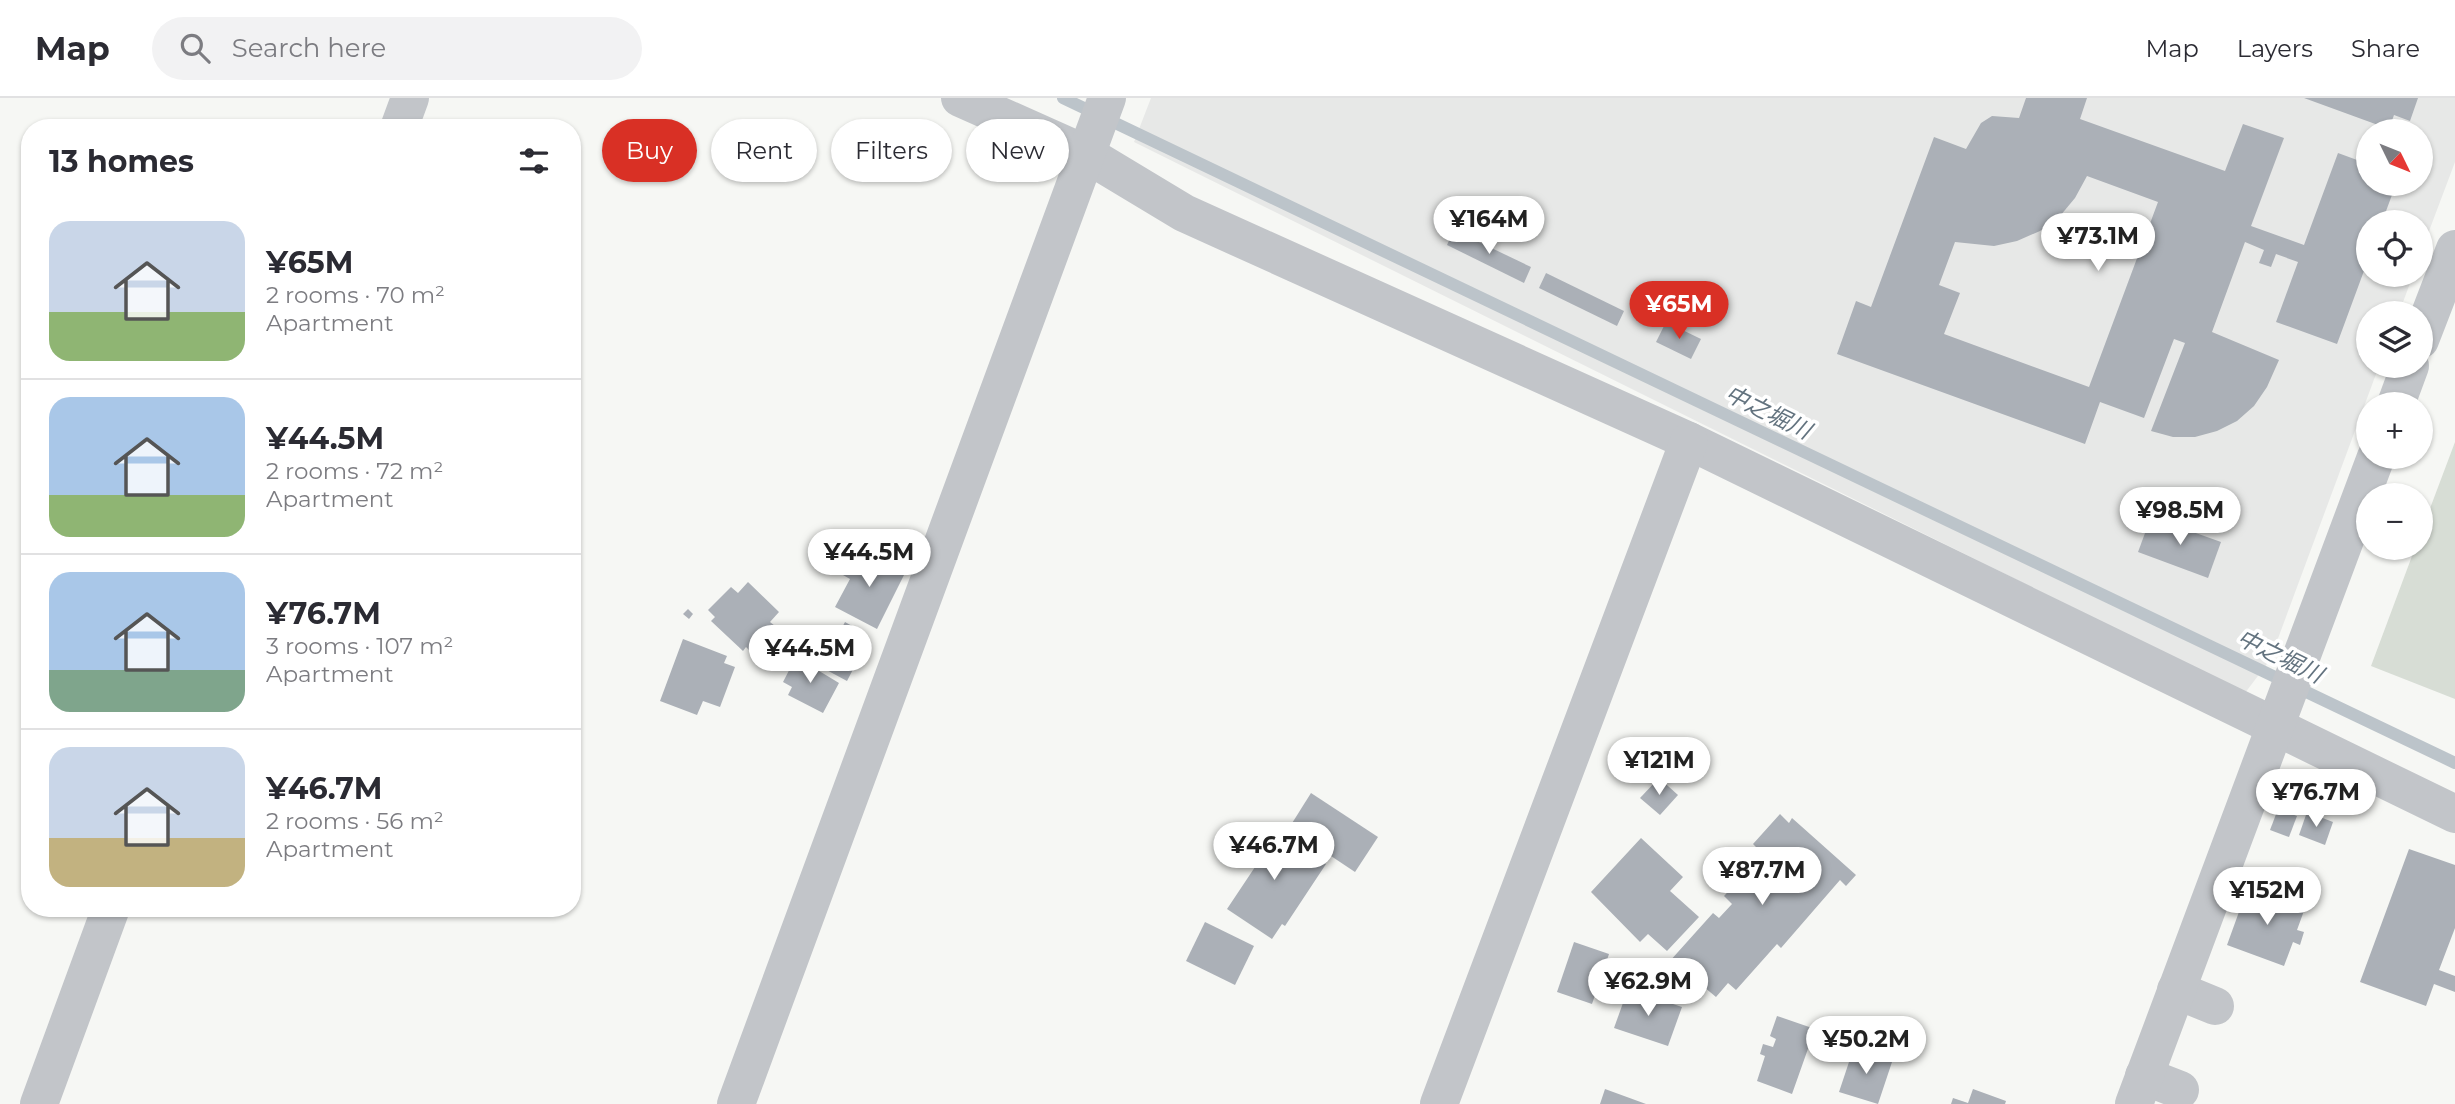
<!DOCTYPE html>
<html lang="en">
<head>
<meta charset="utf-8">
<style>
	:root { --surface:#fff; --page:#f2f2f3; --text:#2b2b33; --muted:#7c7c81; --line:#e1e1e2; --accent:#d93025 }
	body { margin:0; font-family:Montserrat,"Noto Sans JP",sans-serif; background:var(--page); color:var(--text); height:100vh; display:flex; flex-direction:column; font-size:26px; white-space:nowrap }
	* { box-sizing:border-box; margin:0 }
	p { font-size:23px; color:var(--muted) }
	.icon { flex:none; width:38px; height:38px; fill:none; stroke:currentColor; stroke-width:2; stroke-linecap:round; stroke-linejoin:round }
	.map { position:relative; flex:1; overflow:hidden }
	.sheet { position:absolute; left:21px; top:21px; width:560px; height:798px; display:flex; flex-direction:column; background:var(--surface); border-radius:28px; box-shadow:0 2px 5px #0004 }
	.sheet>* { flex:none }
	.hud { position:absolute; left:602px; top:21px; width:665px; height:63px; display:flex; gap:14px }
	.needle { width:46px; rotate:133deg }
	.tools { position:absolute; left:2356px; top:21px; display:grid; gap:14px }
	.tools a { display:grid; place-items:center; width:77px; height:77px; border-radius:50%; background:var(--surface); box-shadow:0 2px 5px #0004; font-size:35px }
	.price { position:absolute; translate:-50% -60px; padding:0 16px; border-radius:24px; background:#fff; color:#222; font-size:23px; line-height:46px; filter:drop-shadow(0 2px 4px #0008) }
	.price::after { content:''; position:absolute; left:50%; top:42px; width:21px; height:16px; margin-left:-10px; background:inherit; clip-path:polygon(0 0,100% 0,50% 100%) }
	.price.current { background:var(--accent); color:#fff }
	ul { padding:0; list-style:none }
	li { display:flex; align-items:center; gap:21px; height:175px; padding:0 28px }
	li+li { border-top:2px solid var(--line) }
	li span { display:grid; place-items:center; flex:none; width:196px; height:140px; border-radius:21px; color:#555 }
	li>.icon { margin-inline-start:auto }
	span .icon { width:84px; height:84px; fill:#fffc; stroke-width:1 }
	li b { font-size:30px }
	h2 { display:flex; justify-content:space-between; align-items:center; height:84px; padding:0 28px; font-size:30px }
	.pill { padding:0 24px; border-radius:32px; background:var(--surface); box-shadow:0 2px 5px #0004; font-size:24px; line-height:63px }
	.pill.current { background:var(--accent); color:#fff }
	header { display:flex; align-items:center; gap:42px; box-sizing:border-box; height:98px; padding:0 35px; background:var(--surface); border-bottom:2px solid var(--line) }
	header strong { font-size:33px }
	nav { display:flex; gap:38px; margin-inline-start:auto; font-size:24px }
	.search { width:490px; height:63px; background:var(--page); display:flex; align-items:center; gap:18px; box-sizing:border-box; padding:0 24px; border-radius:38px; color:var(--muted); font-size:26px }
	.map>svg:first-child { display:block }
	.built { fill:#e7e8e7; fill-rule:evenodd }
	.green { fill:#d7ddd5 }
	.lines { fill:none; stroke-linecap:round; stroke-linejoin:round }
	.stream { stroke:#bcc4ca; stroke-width:12 }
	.building { fill:#abb0b7; fill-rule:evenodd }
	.minor { stroke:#c2c5c9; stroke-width:38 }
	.labels { text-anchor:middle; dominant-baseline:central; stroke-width:7; stroke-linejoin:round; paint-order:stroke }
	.water-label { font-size:23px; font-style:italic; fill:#63737f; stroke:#fff }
</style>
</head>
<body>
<header>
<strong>Map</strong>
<div class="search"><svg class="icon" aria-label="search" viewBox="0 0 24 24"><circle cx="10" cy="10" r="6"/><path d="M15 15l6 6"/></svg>Search here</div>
<nav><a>Map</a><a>Layers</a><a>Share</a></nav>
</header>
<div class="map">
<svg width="2455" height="1006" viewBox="0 0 2455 1006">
	<rect width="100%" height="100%" fill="#f6f7f4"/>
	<path class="built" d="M1151,0H2455V64L2420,157V124H2368V177H2413L2399,215H2368V268H2379L2270,562L2245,595L1134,44ZM2368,33H2420V86H2368Z"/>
	<path class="green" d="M2455,344V601L2371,568L2415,450H2420V437Z"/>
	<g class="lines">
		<path class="stream" d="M1063,0L2455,665"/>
	</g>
	<g class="building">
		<path d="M2026,0H2087L2080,21L2225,73L2243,26L2284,40L2251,128L2304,147L2338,55L2368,66V86H2396L2382,124H2368V162L2337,246L2276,224L2298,164L2276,156L2271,169L2259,165L2264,152L2245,144L2212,234L2279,262L2267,289L2254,308L2237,323L2217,333L2195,339H2173L2151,333L2185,245L2174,241L2144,320L2100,304L2085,346L1837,256L1856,203L1871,209L1934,39L1966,51L1981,25L1992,18L2019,20ZM2087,78L2158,104L2089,289L1944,236L1960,195L1939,187L1955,144L1994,148L2017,143L2040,133L2060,118L2075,100Z"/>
		<path d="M2304,0H2418L2410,23L2394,17L2389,31Z"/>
		<path d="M1454,132L1531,169L1524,185L1447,147Z"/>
		<path d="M1546,175L1624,213L1617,228L1539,190Z"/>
		<path d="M1666,224L1701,241L1691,261L1656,244Z"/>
		<path d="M2151,419L2221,444L2208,480L2138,454Z"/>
		<path d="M856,452L904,477L877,531L835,509L850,481L843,477Z"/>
		<path d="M748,484L779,514L770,524L775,528L750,553L746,549L743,553L711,523L715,519L708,512L731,489L738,495Z"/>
		<path d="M688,511L693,516L689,521L683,516Z"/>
		<path d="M845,524L863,534L854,550L862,554L847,583L821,569Z"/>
		<path d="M683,541L727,558L724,565L735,569L720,609L703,603L697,617L660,603Z"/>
		<path d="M796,559L839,585L823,615L788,597L792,589L783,584Z"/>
		<path d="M2290,679L2303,684L2294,708L2281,703Z"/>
		<path d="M1659,680L1678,697L1660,717L1640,700Z"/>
		<path d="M1311,695L1378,739L1355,774L1289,730Z"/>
		<path d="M2278,711L2297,718L2289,739L2270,732Z"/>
		<path d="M2307,714L2333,724L2325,747L2299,737Z"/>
		<path d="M1780,716L1789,725L1792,720L1856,777L1846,788L1840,782L1781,850L1777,846L1736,892L1728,885L1716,899L1704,889L1701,893L1669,864L1713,815L1719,820L1732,806L1724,798L1739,782L1731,775L1749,755L1756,762L1762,755L1753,746Z"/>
		<path d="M1264,726L1326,766L1285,828L1282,826L1272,841L1227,811L1255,769L1241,759Z"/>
		<path d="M1641,740L1683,779L1670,793L1699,819L1667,853L1648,836L1640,844L1591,794Z"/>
		<path d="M2409,751L2455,767V830L2439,872L2455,878V894L2434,886L2426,908L2360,884Z"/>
		<path d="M2248,789L2305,810L2297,832L2304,834L2300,847L2293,844L2284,868L2227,847Z"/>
		<path d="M1205,824L1254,848L1235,887L1186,863Z"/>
		<path d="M1574,844L1609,856L1592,906L1557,894Z"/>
		<path d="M1628,891L1682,909L1668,948L1614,930Z"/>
		<path d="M1777,918L1815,931L1792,996L1757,983L1765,958L1760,956L1763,946L1773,949L1776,941L1770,938Z"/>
		<path d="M1854,949L1893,961L1878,1006L1839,994Z"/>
		<path d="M1605,991L1646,1006H1600Z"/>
		<path d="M1973,991L2006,1003L2005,1006H1951L1953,1000L1968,1005Z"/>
	</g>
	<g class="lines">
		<g class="minor">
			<path d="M960,0L1086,56L1184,115L1689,343L2455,716"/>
			<path d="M399,30L410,0"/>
			<path d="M2420,242L2455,151"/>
			<path d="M2396,306L2410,268"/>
			<path d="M2176,892L2215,908"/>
			<path d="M2144,978L2180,992"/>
			<path d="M39,1006L111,810"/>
			<path d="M736,1006L1107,0"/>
			<path d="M1439,1006L1689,343"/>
			<path d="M2134,1006L2376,359"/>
		</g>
	</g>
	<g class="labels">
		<g class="water-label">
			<text transform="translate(1768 314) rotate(26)">中之堀川</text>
			<text transform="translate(2280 558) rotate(26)">中之堀川</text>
		</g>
	</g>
</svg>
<div class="tools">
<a><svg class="needle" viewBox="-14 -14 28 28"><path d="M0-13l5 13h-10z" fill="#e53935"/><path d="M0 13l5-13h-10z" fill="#7c7c81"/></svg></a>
<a><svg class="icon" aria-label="locate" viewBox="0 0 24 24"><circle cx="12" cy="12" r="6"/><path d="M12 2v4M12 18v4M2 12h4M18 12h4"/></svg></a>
<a><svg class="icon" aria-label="layers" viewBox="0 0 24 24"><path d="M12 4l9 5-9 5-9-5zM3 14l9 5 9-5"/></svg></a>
<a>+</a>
<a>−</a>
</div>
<b class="price" style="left:1489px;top:158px">¥164M</b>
<b class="price" style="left:2098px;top:175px">¥73.1M</b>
<b class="price current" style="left:1679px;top:243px">¥65M</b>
<b class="price" style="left:2180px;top:449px">¥98.5M</b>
<b class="price" style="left:869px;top:491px">¥44.5M</b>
<b class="price" style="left:810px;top:587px">¥44.5M</b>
<b class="price" style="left:1659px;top:699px">¥121M</b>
<b class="price" style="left:2316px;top:731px">¥76.7M</b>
<b class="price" style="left:1274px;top:784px">¥46.7M</b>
<b class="price" style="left:1762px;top:809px">¥87.7M</b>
<b class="price" style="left:2267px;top:829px">¥152M</b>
<b class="price" style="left:1648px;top:920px">¥62.9M</b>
<b class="price" style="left:1866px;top:978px">¥50.2M</b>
<div class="hud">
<a class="pill current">Buy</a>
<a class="pill">Rent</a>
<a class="pill">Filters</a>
<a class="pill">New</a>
</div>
<section class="sheet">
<h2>13 homes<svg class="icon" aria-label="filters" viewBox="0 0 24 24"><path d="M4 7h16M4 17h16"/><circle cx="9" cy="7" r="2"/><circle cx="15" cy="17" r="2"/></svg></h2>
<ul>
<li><span style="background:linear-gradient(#c9d6e8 65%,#8fb573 0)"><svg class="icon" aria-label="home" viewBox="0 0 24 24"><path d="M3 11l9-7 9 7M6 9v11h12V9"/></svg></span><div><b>¥65M</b><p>2 rooms · 70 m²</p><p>Apartment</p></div></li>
<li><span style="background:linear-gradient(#a9c7e8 70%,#8fb573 0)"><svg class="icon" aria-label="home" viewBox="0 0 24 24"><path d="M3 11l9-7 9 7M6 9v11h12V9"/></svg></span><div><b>¥44.5M</b><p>2 rooms · 72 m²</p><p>Apartment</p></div></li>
<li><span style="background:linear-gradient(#a9c7e8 70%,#7fa58c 0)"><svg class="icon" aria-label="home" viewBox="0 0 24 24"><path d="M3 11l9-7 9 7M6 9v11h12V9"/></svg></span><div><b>¥76.7M</b><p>3 rooms · 107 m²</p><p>Apartment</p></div></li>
<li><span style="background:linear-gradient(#c9d6e8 65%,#c2b280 0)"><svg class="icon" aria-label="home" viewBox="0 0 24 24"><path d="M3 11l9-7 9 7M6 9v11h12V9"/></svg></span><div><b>¥46.7M</b><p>2 rooms · 56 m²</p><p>Apartment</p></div></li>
</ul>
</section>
</div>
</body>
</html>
